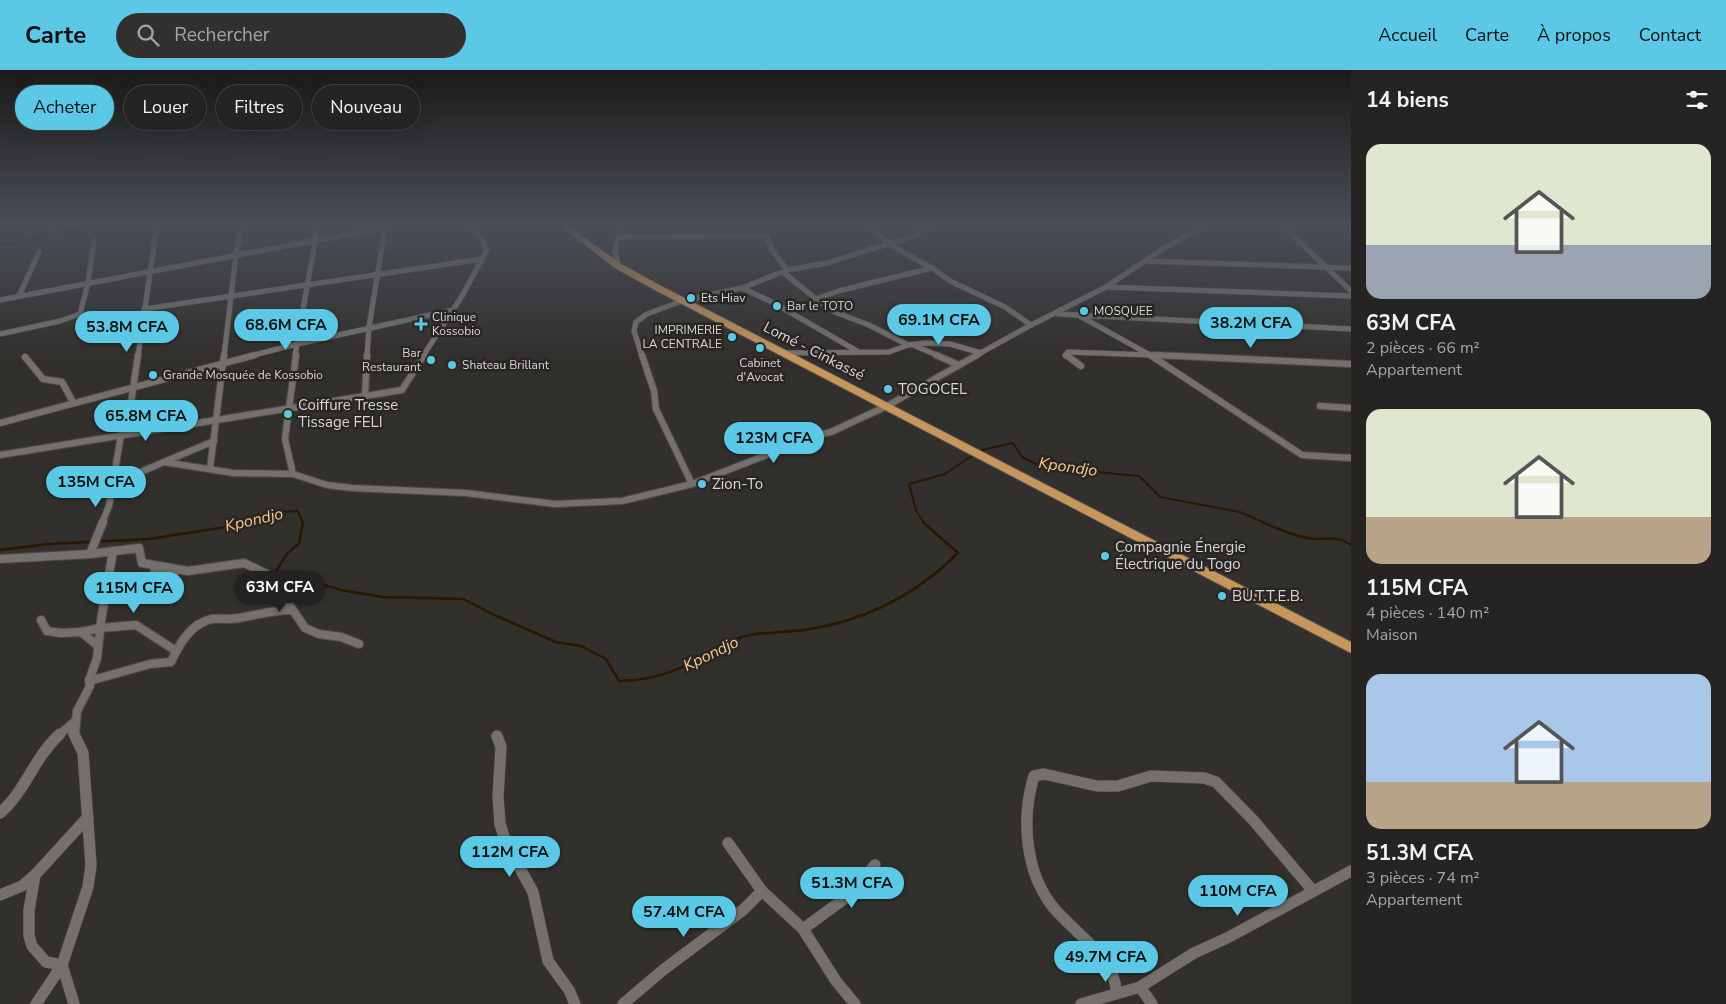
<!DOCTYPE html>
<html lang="fr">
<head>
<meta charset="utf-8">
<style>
	:root { --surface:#262422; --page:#32302f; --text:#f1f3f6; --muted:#a4a4a5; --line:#424140; --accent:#5bc8e6 }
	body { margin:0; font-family:"Nunito Sans",sans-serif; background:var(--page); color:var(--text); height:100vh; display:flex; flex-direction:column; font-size:19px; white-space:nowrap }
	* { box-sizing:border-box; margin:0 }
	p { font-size:16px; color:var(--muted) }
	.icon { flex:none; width:28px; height:28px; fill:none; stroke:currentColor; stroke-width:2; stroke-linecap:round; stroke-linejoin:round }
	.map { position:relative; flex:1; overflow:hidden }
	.details { display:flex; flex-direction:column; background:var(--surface); width:375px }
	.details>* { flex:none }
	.guide { position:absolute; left:15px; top:15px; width:475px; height:45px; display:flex; gap:10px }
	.price { position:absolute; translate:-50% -42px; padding:0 11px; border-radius:18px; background:var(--accent); color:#111; font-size:16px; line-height:32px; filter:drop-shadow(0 1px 2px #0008) }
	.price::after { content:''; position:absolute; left:50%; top:30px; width:15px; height:11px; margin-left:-8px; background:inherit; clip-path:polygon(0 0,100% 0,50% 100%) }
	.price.selected { background:#222; color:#fff }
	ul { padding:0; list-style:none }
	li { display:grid; align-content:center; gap:10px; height:265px; padding:0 15px }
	li span { display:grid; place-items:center; height:155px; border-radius:15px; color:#555 }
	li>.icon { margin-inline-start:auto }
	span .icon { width:90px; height:90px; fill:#fffc; stroke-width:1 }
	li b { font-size:21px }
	h2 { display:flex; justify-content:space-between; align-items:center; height:60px; padding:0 15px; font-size:21px }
	.tag { padding:0 18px; border-radius:22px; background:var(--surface); box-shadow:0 5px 20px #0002,0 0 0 1px var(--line); font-size:18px; line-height:45px }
	.tag.selected { background:var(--accent); color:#111 }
	header { display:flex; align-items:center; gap:30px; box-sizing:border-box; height:70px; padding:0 25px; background:var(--accent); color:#111 }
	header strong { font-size:24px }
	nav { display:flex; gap:28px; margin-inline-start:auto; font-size:18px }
	.search { width:350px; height:45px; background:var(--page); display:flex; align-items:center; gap:12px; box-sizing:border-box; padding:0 18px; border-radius:28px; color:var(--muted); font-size:19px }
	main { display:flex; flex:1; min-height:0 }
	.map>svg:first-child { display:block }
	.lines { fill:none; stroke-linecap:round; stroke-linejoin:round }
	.stream-far1 { stroke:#2b1600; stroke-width:2 }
	.stream { stroke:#2b1600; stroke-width:2.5 }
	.minor-far3-casing { stroke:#4f4d4a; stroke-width:6 }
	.minor-far2-casing { stroke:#4f4d4a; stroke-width:8 }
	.minor-far1-casing { stroke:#4f4d4a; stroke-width:10 }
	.minor-casing { stroke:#4f4d4a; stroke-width:12 }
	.highway-casing { stroke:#4f4d4a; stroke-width:2 }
	.minor-far3 { stroke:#73706d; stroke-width:5 }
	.minor-far2 { stroke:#73706d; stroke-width:6 }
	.minor-far1 { stroke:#73706d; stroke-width:8 }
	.minor { stroke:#73706d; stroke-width:11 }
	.highway { fill:#c7965d; fill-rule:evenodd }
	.poi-dot { fill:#5bc8e6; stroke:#282623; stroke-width:2 }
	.labels { text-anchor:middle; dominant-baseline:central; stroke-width:5; stroke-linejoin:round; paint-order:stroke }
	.far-poi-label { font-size:12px; fill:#d8d6d4; stroke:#282623; text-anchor:start }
	.street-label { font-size:15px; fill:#d8d6d4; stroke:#282623 }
	.poi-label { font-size:15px; fill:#d8d6d4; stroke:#282623; text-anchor:start }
	.water-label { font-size:16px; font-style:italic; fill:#fac68b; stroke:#282623 }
</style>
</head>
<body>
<header>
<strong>Carte</strong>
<div class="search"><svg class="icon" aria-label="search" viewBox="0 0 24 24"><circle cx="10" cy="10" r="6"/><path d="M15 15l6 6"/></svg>Rechercher</div>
<nav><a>Accueil</a><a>Carte</a><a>À propos</a><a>Contact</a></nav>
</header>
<main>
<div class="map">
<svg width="1351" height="934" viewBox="0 0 1351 934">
	<rect width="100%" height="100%" fill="#32302d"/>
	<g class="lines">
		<g class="stream-far1">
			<path d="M60,161L80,155"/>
			<path d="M0,174C16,177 33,166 49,164C81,159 114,159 146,156"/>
			<path d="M977,381L1013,373L1022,387L1036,394L1064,399L1139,406L1160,427L1240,442L1265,453"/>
			<path d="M251,453L262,451L277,442L298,441L303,453"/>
			<path d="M924,453L916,440L909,414L945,404L973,385"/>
		</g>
		<g class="stream">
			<path d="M303,452L299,473L287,484L276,501L341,520L383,527L464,529L490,543L556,572L581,576L606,589L619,611C654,610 675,602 706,585C716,580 725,573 736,569C757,561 782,563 804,560C865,551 915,526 958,483L923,452"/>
			<path d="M1262,452C1279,459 1298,468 1316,469C1331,469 1338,466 1351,475"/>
			<path d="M0,480L48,474L149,469L258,452"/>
		</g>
		<g class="minor-far3-casing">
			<g id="minor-far3">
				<path d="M865,155L896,178L932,198L950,211L1005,237L1031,255"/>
				<path d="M1282,155L1351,221"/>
				<path d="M51,158L52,155"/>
				<path d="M620,167L767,166L772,180L787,200"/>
				<path d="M1146,191L1351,198"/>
				<path d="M618,196L615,181L621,155"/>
				<path d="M783,202L816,229L838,221L932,198"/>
				<path d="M1106,217L1351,226"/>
				<path d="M742,218L774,233L857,281"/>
				<path d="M19,226L39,182"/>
				<path d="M816,229L835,242L869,255L908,275"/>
				<path d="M0,230L397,155"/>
				<path d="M144,239L482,189"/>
				<path d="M1058,244L1351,259"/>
				<path d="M0,264L60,251L80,244L88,213L94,171"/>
				<path d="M913,275L939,286"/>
				<path d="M786,283L889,282L908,275L926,273L950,274L981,283"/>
				<path d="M1150,285L1152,286"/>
				<path d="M1152,285L1183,286"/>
				<path d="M138,286L157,155"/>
				<path d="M224,286L236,184L242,155"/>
				<path d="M250,286L297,274L453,240"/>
				<path d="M295,286L315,171V155"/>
				<path d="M367,286L369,257L385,158L382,156"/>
				<path d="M423,286L462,226L487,180L479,164L464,155"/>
				<path d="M642,286L634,261L636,252L647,244L682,231L742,218L787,200L827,193L917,165L918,161L940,155"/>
				<path d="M975,286L1031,255L1106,217L1164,178L1205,155"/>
				<path d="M1066,286L1068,282L1150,285L1078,245"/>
			</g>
		</g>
		<g class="minor-far2-casing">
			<g id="minor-far2">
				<path d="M642,285L654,321L656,339L692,414"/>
				<path d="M936,285L959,295"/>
				<path d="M1066,285L1081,296"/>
				<path d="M1150,285L1302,385L1351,388"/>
				<path d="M1155,285L1351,294"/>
				<path d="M25,287L43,309L62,312L73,332"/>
				<path d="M365,326L367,285"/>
				<path d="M1320,336L1351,338"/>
				<path d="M0,353L255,285"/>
				<path d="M0,385L402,320L424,285"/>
				<path d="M164,392L214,371"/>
				<path d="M210,399L224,285"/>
				<path d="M293,404L285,369L296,285"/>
				<path d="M113,414L164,392L233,403L293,404L327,415L352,418L466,423L555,434L622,431L692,414L818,365L831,362L887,336L977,285"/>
				<path d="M102,453L109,436L121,365L130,340L138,285"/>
			</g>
		</g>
		<g class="minor-far1-casing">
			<g id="minor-far1">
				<path d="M103,452L90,484L139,478L142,493L188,501L244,493L267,504L270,515L282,524L305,558L319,564L341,567L359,574"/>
				<path d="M0,489L90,484"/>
				<path d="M154,496L156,506L176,501"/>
				<path d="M41,550L47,561L61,563L81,562L98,576"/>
				<path d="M81,562L100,558L136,555L176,581"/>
				<path d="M89,611L150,594L171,592C179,574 191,553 212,549C221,548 230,550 239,548C257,545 273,540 292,540"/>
				<path d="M59,665L74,652"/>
				<path d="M75,665L77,641L90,616L89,611L97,588L101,551L113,481"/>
			</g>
		</g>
		<g class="minor-casing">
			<g id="minor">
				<path d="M497,666L501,677L498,726L500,754L506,773L533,822L548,891L569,920L575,934"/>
				<path d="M0,743C26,721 34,687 60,664"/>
				<path d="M728,773L762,821L803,859L836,911L855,934"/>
				<path d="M35,805L29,840V866L32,876L46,892L62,895L74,934"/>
				<path d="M0,825L22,816L35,805L88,747"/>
				<path d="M803,859L848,826L875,795"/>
				<path d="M1140,917L1152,934"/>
				<path d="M1116,924C1118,889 1073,862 1053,837C1025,802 1021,748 1034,706L1044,704L1097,716H1118L1151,706L1204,708L1216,712L1254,751L1313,821"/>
				<path d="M36,934L62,895L88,817L91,795L83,683L74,664"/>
				<path d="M623,934L663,900L743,840L762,821"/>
				<path d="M1081,934L1140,917L1194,883L1227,868L1351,801"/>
			</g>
		</g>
		<g class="highway-casing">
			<path id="highway" d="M560,155H567L621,194L663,217L1351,572V583L657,221L615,198Z"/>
		</g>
		<use href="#minor-far3" class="minor-far3"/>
		<use href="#minor-far2" class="minor-far2"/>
		<use href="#minor-far1" class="minor-far1"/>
		<use href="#minor" class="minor"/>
		<use href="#highway" class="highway"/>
	</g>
	<linearGradient id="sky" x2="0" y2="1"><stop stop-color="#1c1a19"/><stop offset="0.54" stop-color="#494e57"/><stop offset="1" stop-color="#494e57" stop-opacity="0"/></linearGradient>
	<rect width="1351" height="286" fill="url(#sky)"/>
	<g class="poi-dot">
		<circle cx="691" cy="228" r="5"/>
		<circle cx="777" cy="236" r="5"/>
		<circle cx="1084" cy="241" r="5"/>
		<path d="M418.5 246.5h5v5h5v5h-5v5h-5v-5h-5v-5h5z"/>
		<circle cx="732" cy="267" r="5"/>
		<circle cx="760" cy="278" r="5"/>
		<circle cx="431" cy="290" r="5"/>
		<circle cx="452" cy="295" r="5"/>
		<circle cx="153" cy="305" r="5"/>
		<circle cx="888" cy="319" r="5"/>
		<circle cx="288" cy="344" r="5"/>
		<circle cx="702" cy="414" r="5"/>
		<circle cx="1105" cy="486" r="5"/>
		<circle cx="1222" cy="526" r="5"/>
	</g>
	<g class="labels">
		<g class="far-poi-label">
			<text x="701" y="228">Ets Hiav</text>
			<text x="787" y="236">Bar le TOTO</text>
			<text x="1094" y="241">MOSQUEE</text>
			<text x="432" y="247">Clinique<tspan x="432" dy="14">Kossobio</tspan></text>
			<text x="722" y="260" text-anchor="end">IMPRIMERIE<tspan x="722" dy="14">LA CENTRALE</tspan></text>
			<text x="421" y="283" text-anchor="end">Bar<tspan x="421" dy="14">Restaurant</tspan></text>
			<text x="760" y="293" text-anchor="middle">Cabinet<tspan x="760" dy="14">d'Avocat</tspan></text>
			<text x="462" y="295">Shateau Brillant</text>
			<text x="163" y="305">Grande Mosquée de Kossobio</text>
		</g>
		<g class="street-label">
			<text transform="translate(814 281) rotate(27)">Lomé - Cinkassé</text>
		</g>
		<g class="poi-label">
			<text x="898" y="319">TOGOCEL</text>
			<text x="298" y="335">Coiffure Tresse<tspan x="298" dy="17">Tissage FELI</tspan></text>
			<text x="712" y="414">Zion-To</text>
			<text x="1115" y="477">Compagnie Énergie<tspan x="1115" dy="17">Électrique du Togo</tspan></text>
			<text x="1232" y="526">BU.T.T.E.B.</text>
		</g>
		<g class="water-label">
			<text transform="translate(1068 397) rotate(8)">Kpondjo</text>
			<text transform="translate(254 450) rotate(-13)">Kpondjo</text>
			<text transform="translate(711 584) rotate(-26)">Kpondjo</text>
		</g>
	</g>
</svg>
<b class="price" style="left:939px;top:276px">69.1M CFA</b>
<b class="price" style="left:1251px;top:279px">38.2M CFA</b>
<b class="price" style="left:286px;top:281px">68.6M CFA</b>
<b class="price" style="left:127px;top:283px">53.8M CFA</b>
<b class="price" style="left:146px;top:372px">65.8M CFA</b>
<b class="price" style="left:774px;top:394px">123M CFA</b>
<b class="price" style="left:96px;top:438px">135M CFA</b>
<b class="price selected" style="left:280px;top:543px">63M CFA</b>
<b class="price" style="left:134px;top:544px">115M CFA</b>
<b class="price" style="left:510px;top:808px">112M CFA</b>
<b class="price" style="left:852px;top:839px">51.3M CFA</b>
<b class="price" style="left:1238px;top:847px">110M CFA</b>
<b class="price" style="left:684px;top:868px">57.4M CFA</b>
<b class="price" style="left:1106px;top:913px">49.7M CFA</b>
<div class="guide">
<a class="tag selected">Acheter</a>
<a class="tag">Louer</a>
<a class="tag">Filtres</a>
<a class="tag">Nouveau</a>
</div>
</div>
<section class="details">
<h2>14 biens<svg class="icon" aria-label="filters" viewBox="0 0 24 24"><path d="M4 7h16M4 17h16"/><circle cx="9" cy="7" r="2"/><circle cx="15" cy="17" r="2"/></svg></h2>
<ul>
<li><span style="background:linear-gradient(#dfe7d0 65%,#9aa5b1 0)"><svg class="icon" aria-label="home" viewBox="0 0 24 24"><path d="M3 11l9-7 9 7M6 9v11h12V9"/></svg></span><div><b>63M CFA</b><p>2 pièces · 66 m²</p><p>Appartement</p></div></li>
<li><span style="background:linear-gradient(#dfe7d0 70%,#b9a48a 0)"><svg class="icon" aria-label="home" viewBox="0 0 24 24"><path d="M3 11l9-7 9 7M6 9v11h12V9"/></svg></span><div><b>115M CFA</b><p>4 pièces · 140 m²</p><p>Maison</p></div></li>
<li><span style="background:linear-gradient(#a9c7e8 70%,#b9a48a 0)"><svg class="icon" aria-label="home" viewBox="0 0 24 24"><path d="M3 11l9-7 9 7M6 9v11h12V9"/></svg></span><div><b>51.3M CFA</b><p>3 pièces · 74 m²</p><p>Appartement</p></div></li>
</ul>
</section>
</main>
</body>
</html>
